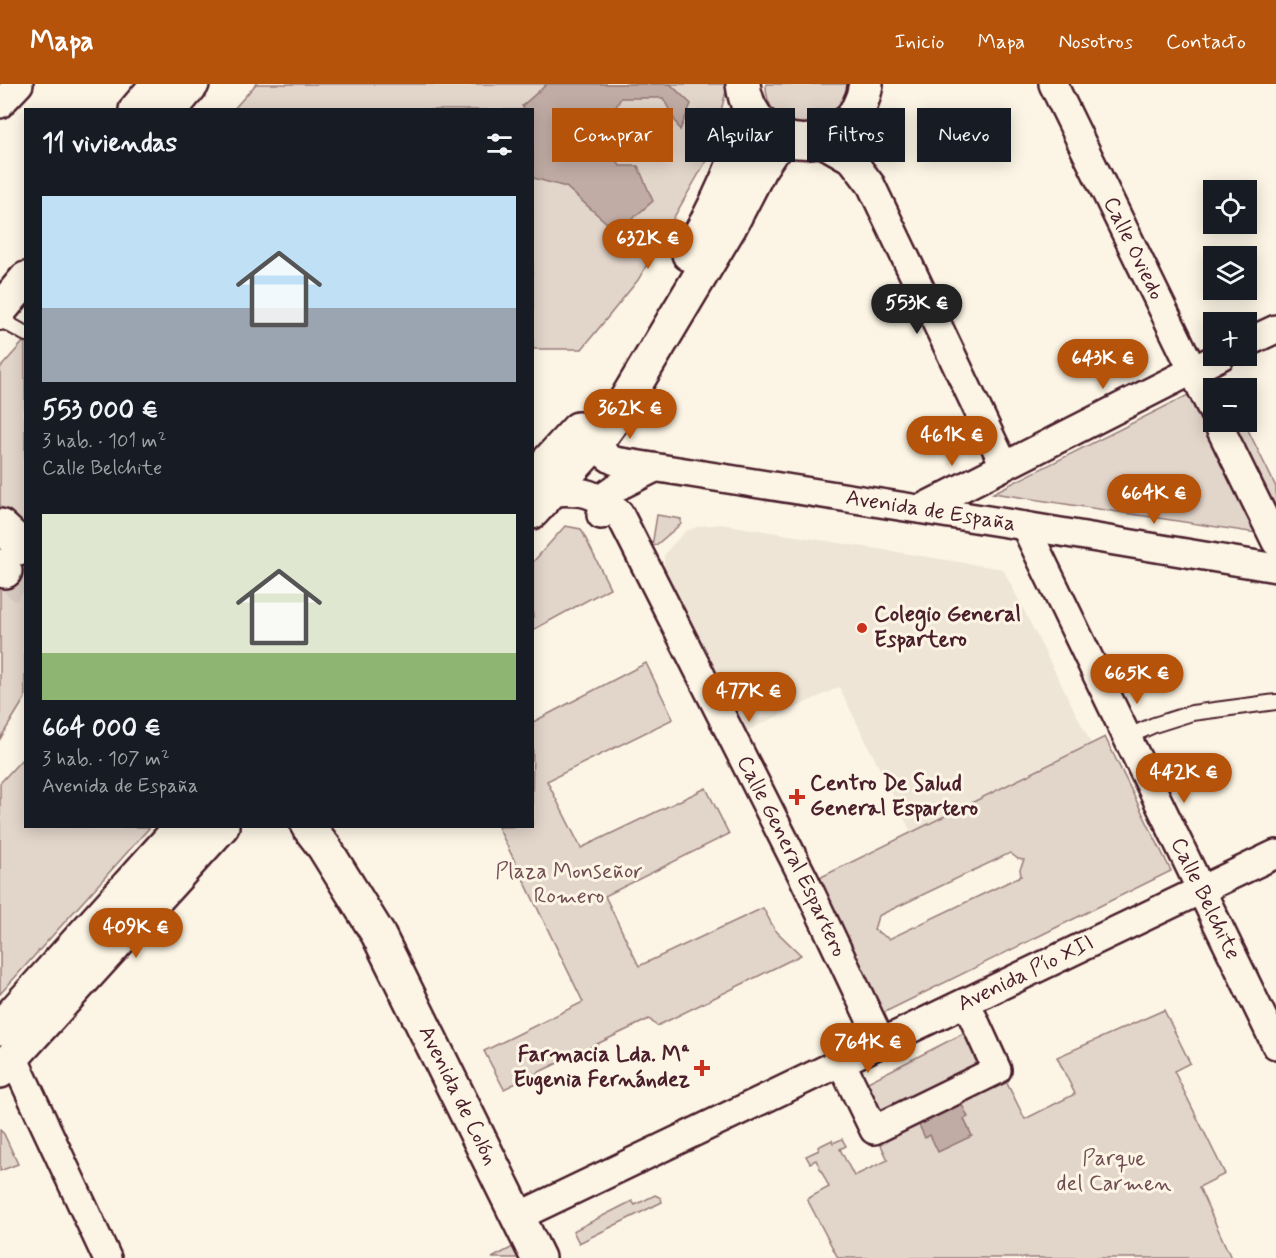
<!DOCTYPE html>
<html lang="es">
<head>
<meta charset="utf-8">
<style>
	:root { --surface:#171b24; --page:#242831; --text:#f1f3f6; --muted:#9ea1a6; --accent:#b45309 }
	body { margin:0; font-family:Mynerve,sans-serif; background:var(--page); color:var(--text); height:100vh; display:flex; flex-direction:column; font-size:22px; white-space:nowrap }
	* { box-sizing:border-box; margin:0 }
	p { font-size:20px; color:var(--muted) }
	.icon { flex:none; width:33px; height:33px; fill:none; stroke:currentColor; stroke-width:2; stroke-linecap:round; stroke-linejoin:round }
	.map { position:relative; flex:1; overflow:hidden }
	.drawer { position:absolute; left:24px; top:24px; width:510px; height:720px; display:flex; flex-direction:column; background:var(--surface); border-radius:0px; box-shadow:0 3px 15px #0003 }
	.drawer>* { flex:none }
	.guide { position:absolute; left:552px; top:24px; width:570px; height:54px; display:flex; gap:12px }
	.fabs { position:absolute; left:1203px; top:96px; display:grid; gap:12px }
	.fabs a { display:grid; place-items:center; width:54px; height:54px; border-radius:0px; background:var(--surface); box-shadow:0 3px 15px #0003; font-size:30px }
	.price { position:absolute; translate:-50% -51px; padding:0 14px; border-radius:21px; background:var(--accent); color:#fff; font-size:20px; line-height:39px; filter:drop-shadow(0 2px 3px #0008) }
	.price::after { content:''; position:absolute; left:50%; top:36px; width:18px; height:14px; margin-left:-9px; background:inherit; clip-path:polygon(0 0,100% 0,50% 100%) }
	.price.current { background:#222; color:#fff }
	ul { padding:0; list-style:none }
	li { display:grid; align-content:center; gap:12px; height:318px; padding:0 18px }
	li span { display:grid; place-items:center; height:186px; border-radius:0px; color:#555 }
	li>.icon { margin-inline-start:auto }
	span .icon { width:108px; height:108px; fill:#fffc; stroke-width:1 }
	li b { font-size:26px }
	h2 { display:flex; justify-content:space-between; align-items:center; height:72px; padding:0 18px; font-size:26px }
	.pill { padding:0 21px; border-radius:0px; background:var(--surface); box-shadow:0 3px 15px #0003; font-size:21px; line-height:54px }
	.pill.current { background:var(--accent); color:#fff }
	header { display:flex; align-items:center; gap:36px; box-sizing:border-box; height:84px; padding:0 30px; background:var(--accent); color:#fff }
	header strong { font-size:28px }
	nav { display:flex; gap:33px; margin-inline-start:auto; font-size:21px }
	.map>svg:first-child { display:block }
	.built { fill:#eee5d7 }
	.green { fill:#e2d5ca; stroke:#967a7a; stroke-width:1.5; fill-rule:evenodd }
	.water { fill:#c0aca5; stroke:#917474; stroke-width:1.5 }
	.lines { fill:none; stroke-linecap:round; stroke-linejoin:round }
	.secondary-tunnel { stroke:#d8cac0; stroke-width:33; stroke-dasharray:33 16; stroke-linecap:butt }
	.lane-casing { stroke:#4a1f2b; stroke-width:18 }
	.street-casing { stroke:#4a1f2b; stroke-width:32 }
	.secondary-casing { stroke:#4a1f2b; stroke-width:38 }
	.primary-casing { stroke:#4a1f2b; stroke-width:38 }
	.lane { stroke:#fcf5e5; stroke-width:14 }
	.street { stroke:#fcf5e5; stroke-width:27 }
	.secondary { stroke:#fcf5e5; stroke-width:33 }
	.primary { stroke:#fcf5e5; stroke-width:33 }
	.poi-dot { fill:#c8321e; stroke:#fcf5e5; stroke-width:2 }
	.labels { text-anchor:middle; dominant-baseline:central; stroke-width:6; stroke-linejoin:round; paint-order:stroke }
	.street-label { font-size:22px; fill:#4a1f2b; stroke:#fcf5e5 }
	.poi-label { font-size:22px; font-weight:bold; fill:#4a1f2b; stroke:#fcf5e5; text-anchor:start }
	.park-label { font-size:22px; fill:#704c53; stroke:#fcf5e5 }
</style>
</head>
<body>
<header>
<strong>Mapa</strong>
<nav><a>Inicio</a><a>Mapa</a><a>Nosotros</a><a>Contacto</a></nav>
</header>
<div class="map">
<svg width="1276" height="1174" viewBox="0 0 1276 1174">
	<rect width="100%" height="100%" fill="#fcf5e5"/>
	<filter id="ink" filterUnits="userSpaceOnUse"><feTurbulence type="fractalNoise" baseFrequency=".0167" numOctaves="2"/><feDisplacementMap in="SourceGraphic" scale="12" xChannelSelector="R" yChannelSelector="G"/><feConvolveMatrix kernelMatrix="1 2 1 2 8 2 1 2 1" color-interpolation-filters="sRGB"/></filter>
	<g filter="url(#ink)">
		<path class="built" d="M721,440L1003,485L1091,659L911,748L839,603L742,649L664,485V472L671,462L686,447L700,442Z"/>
		<g class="green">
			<path d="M256,0H728L709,72L638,196L582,265H533L532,26H233Z"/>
			<path d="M766,0H847V1C847,5 847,11 846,15C829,59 764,48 766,0Z"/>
			<path d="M25,256V614L0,655V284Z"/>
			<path d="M1222,294L1228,304H1214V338H1244L1276,403V452L993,409Z"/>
			<path d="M657,431L681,435V440L656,461L652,462Z"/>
			<path d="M565,442L581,445L610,504L533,546V478Z"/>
			<path d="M646,579L673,635L547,697L581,764L706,704L729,750L605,812L639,882L763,824L775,846L801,871L657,942L649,935L504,1005L484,967L583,918L498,743L532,742L533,638Z"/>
			<path d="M1105,653L1171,787L881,930L815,796ZM1010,769L1018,775L1024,776L1020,785L1021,792L889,855L874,846L878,832Z"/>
			<path d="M25,672L26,742L150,743L0,910V699Z"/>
			<path d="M1164,926L1190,979L1174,987L1225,1090L1199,1103L1231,1174H838L807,1115L829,1103L816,1076L810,1079L806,1072L819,1066L818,1063L832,1056L833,1059L842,1055L846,1062L840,1065L854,1092L888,1076L854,1005L978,942L1025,1035L1075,1010L1057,973Z"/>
			<path d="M0,1046L4,1050L18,1080L0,1087Z"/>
			<path d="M655,1111L661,1114L662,1118L579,1159L573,1147L632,1117L635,1121Z"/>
			<path d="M528,1155L538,1174H492Z"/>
		</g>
		<g class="water">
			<path d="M547,0H670L691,20L680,46L663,14H621L602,48L620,82H638L653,117L617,148L566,103L533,94L532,26L524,25L522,22Z"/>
			<path d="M956,1009L968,1033L964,1035L972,1052L938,1068L930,1051L925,1054L914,1030Z"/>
		</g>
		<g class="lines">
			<path class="secondary-tunnel" d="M5,487L26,505"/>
			<g class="lane-casing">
				<g id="lane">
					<path d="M0,239L3,237L26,250"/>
					<path d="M1127,653L1154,641L1192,629L1276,618"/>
				</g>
			</g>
			<g class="street-casing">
				<g id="street">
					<path id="s1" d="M1053,0L1214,330"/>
					<path d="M0,20L19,0"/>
					<path d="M817,56L852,76L871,101L1004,381"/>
					<path d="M1246,259L1276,245"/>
					<path d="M1217,338L1276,458"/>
					<path id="s2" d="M598,356C599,366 606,373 615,377L1025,442L1276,484"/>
					<path id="s3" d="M553,408C584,406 595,409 619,429L805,797L881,958"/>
					<path d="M920,425L1221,272"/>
					<path d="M601,431L606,411L619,402L655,384"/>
					<path id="s4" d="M1025,442L1276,961"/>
					<path d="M966,918L997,986L874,1046L841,978Z"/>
					<path d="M13,973L107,1174"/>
					<path id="s5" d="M517,1133L1276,770"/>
				</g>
			</g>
			<g class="secondary-casing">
				<g id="secondary">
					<path d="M743,0C752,76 854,77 866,0"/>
					<path d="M689,170C712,131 744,68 749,23"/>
					<path d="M532,395L578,345"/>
					<path d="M532,428L598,356L620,326L730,142L760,84L772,66L787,55"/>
					<path d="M0,442L24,464"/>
					<path d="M0,482L5,487"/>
					<path id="s6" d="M308,742L324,763L378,850L538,1174"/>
					<path d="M0,944L182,742"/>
					<path d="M0,987L222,742"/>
				</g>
			</g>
			<g class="primary-casing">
				<g id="primary">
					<path d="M136,26L158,0"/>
					<path d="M170,26L192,0"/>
					<path d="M0,226L26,195"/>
				</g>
			</g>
			<use href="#lane" class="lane"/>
			<use href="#street" class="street"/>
			<use href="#secondary" class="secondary"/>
			<use href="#primary" class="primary"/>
		</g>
	</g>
	<g class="poi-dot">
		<circle cx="862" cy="544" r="6"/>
		<path d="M794 704h6v6h6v6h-6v6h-6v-6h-6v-6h6z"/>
		<path d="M699 975h6v6h6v6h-6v6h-6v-6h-6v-6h6z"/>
	</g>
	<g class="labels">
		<g class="street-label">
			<text stroke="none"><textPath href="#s1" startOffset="183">Calle Oviedo</textPath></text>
			<text stroke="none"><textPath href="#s2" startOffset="348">Avenida de España</textPath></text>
			<text stroke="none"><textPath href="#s3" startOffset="456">Calle General Espartero</textPath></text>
			<text stroke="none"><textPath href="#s4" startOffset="414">Calle Belchite</textPath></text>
			<text stroke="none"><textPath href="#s5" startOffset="564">Avenida Pío XII</textPath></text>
			<text stroke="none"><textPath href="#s6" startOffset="309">Avenida de Colón</textPath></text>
		</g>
		<g class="poi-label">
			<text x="874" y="531">Colegio General<tspan x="874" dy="25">Espartero</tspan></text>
			<text x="810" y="700">Centro De Salud<tspan x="810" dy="25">General Espartero</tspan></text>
			<text x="690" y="971" text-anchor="end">Farmacia Lda. Mª<tspan x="690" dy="25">Eugenia Fernández</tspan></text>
		</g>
		<g class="park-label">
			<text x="569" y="788">Plaza Monseñor<tspan x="569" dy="25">Romero</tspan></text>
			<text x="1114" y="1075">Parque<tspan x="1114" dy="25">del Carmen</tspan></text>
		</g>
	</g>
</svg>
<div class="fabs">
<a><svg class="icon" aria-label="locate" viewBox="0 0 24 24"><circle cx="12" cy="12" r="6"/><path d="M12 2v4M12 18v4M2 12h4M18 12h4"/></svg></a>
<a><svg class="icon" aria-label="layers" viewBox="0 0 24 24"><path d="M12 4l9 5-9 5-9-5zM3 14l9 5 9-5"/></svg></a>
<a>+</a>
<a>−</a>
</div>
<b class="price" style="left:648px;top:186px">632K €</b>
<b class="price current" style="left:917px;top:251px">553K €</b>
<b class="price" style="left:1103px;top:306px">643K €</b>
<b class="price" style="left:630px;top:356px">362K €</b>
<b class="price" style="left:952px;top:383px">461K €</b>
<b class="price" style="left:1154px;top:441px">664K €</b>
<b class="price" style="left:1137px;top:621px">665K €</b>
<b class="price" style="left:749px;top:639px">477K €</b>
<b class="price" style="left:1184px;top:720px">442K €</b>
<b class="price" style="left:136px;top:875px">409K €</b>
<b class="price" style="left:868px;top:990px">764K €</b>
<div class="guide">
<a class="pill current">Comprar</a>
<a class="pill">Alquilar</a>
<a class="pill">Filtros</a>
<a class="pill">Nuevo</a>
</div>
<section class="drawer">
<h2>11 viviendas<svg class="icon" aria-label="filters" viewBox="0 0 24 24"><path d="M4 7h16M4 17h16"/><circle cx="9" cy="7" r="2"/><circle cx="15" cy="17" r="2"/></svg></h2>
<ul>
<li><span style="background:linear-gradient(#bfe0f5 60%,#9aa5b1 0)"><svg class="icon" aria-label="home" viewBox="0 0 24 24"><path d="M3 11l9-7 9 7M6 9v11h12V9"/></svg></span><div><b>553 000 €</b><p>3 hab. · 101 m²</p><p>Calle Belchite</p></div></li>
<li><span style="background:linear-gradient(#dfe7d0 75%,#8fb573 0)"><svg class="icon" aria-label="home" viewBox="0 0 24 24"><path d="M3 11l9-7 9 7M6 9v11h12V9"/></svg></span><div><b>664 000 €</b><p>3 hab. · 107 m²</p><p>Avenida de España</p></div></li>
</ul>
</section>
</div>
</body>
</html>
